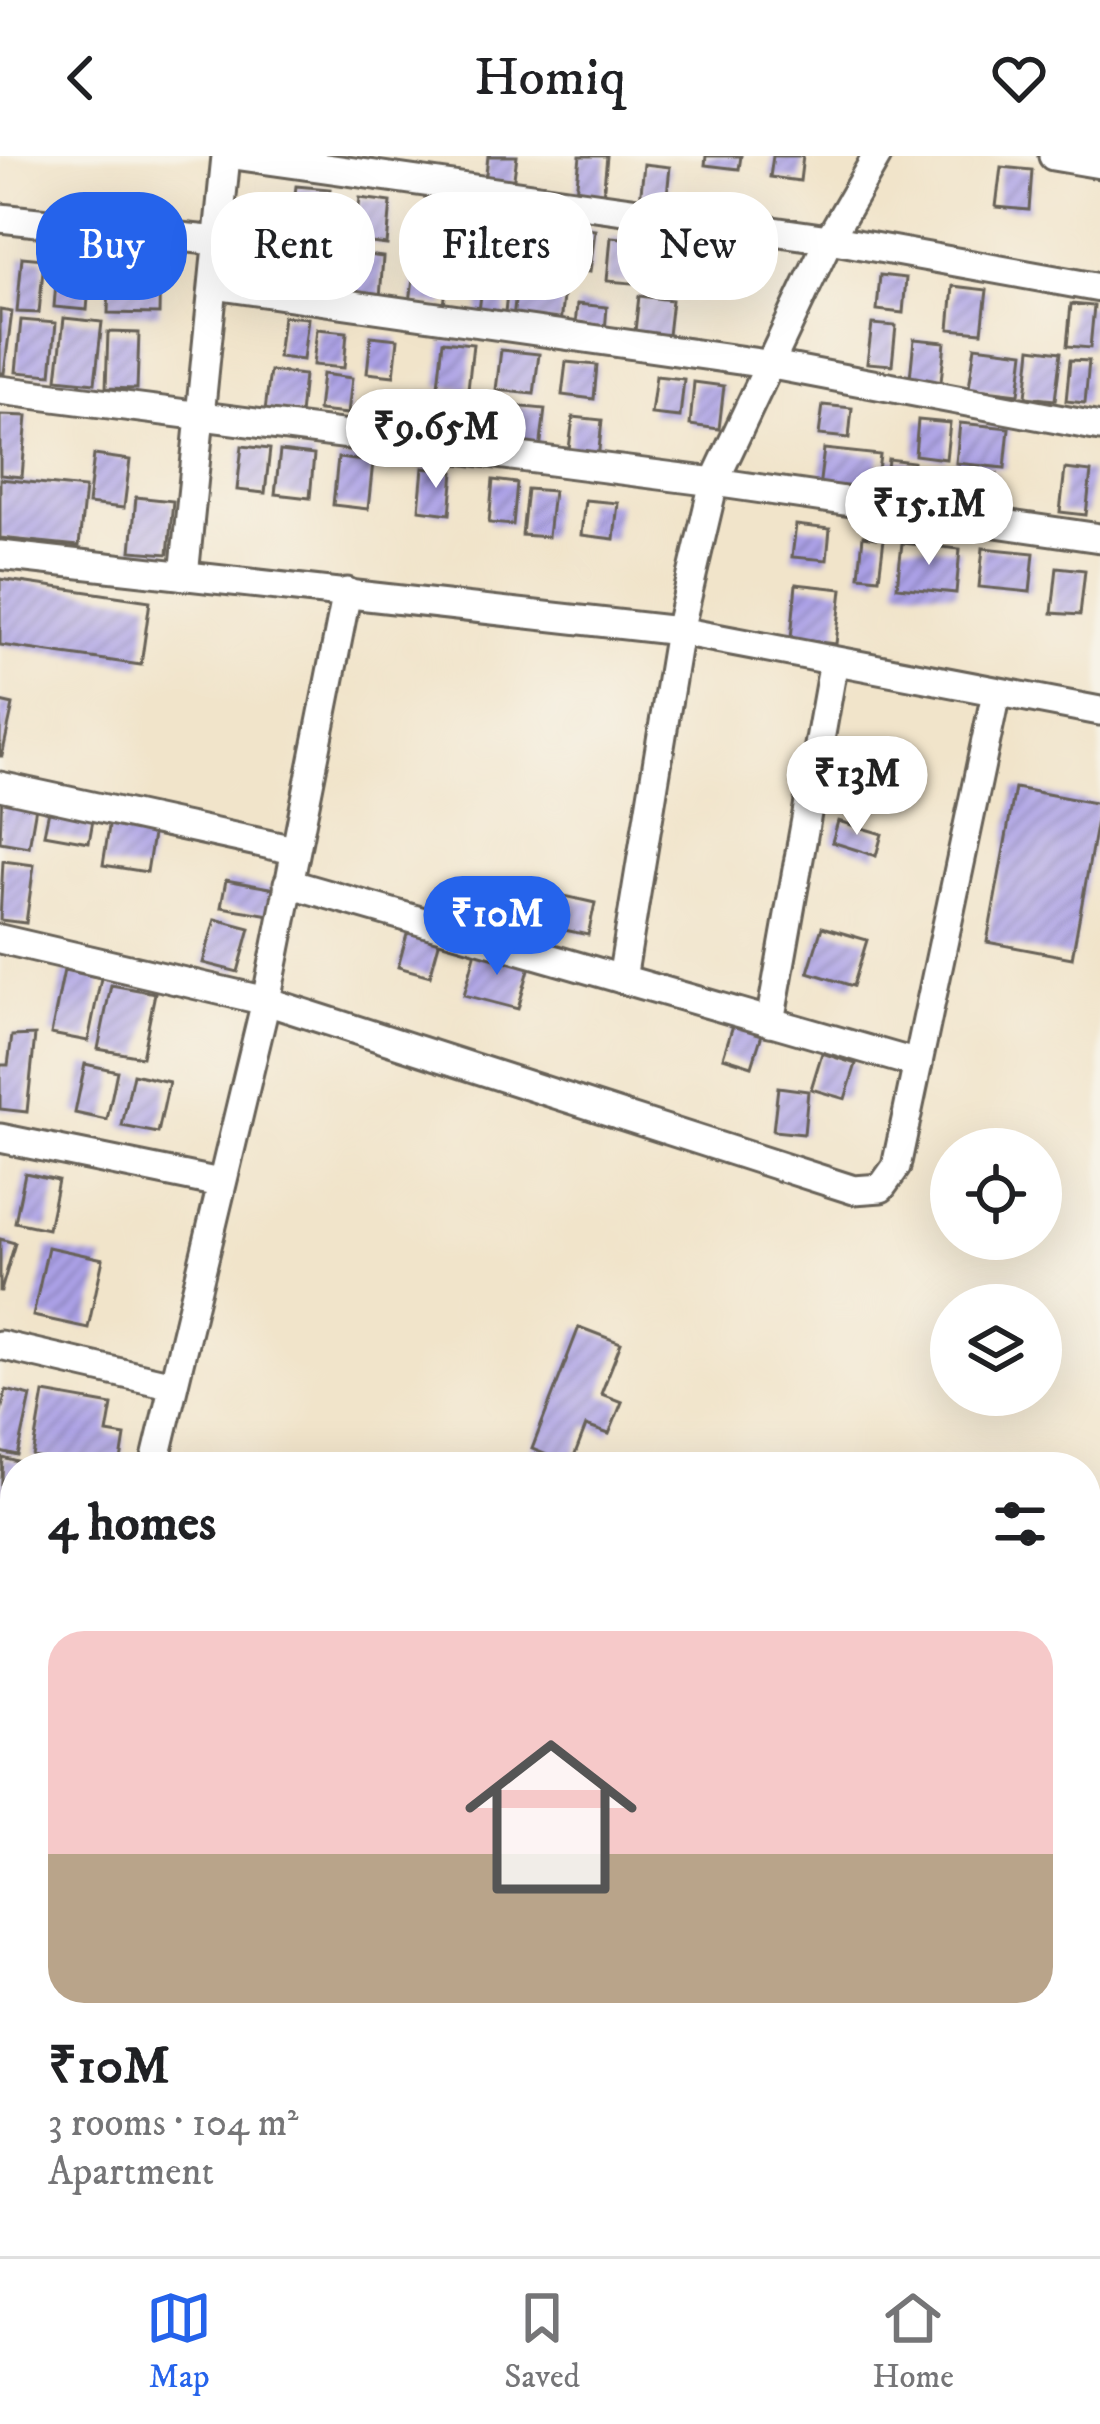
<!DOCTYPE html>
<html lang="en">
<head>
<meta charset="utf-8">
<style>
	:root { --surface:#fff; --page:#f2f2f2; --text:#202124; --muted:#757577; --line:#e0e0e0; --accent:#2563eb }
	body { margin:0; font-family:"IM FELL DW Pica",serif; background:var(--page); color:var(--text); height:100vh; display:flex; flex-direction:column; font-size:45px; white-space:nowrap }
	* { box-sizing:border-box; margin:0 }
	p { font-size:39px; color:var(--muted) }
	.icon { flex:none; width:66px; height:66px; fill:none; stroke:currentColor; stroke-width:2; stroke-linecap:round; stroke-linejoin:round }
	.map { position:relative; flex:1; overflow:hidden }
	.sheet { position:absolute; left:0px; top:1296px; width:1101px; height:804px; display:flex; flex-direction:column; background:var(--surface); border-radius:48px 48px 0 0; box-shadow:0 12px 48px #0002 }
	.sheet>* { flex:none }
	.banner { position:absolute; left:36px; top:36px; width:1029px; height:108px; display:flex; gap:24px }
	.buttons { position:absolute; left:930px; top:972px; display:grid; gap:24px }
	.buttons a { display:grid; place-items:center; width:132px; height:132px; border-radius:50%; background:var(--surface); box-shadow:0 12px 48px #0002; font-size:60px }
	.price { position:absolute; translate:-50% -102px; padding:0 27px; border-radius:42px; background:#fff; color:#222; font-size:39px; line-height:78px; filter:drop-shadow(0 3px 6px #0008) }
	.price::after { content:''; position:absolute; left:50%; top:72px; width:36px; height:27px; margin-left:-18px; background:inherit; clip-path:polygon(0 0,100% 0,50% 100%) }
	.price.current { background:var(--accent); color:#fff }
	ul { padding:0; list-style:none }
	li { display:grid; align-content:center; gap:24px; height:636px; padding:0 48px }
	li+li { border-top:3px solid var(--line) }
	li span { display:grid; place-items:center; height:372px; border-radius:36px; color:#555 }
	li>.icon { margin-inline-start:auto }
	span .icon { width:216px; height:216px; fill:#fffc; stroke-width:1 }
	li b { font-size:51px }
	h2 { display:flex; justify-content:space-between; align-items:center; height:144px; padding:0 48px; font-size:51px }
	.chip { padding:0 42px; border-radius:48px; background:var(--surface); box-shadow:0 12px 48px #0002; font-size:42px; line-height:108px }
	.chip.current { background:var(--accent); color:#fff }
	header { display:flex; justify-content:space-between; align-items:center; height:156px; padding:0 48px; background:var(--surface); font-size:54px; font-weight:600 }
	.dock { display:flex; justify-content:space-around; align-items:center; height:168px; border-top:3px solid var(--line); background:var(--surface); font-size:33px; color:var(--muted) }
	.dock a { display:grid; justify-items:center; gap:6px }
	.dock .current { color:var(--accent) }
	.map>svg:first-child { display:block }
	.water { fill:url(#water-waves); stroke:#416e80; stroke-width:3 }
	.building { fill:url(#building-hatch) }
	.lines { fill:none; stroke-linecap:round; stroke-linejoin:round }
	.service-casing { stroke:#676259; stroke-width:20 }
	.minor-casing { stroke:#676259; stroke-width:33 }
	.service { stroke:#fff; stroke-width:14 }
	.minor { stroke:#fff; stroke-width:27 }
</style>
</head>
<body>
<header><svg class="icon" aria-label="back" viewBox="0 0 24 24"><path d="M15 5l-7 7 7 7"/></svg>Homiq<svg class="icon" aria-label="heart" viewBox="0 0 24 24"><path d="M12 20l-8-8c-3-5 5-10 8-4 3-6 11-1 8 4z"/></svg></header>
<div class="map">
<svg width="1100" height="2100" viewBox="0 0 1100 2100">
	<defs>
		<pattern id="water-waves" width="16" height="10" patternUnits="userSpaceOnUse" patternTransform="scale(3)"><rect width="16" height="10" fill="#66c1e4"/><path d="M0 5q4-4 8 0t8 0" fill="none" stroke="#58a5c3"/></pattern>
		<pattern id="building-hatch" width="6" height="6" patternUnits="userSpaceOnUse" patternTransform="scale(3)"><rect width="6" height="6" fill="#aba0e6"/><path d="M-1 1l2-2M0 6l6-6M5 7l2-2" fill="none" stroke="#8a82ba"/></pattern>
	</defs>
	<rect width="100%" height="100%" fill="#f7f3e8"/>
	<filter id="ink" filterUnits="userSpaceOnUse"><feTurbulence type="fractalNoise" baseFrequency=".00833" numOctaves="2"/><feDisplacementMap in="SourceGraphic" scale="24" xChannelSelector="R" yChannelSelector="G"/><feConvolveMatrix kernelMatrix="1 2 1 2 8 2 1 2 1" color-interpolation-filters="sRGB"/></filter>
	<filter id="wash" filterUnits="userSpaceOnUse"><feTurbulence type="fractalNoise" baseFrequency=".004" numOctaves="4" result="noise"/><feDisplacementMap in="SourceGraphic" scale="48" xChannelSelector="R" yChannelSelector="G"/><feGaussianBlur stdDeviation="2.7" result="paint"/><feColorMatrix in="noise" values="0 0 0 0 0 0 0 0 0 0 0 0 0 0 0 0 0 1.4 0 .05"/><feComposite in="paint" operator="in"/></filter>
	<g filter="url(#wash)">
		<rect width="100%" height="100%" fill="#f1e4ca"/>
		<path class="water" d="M713,2085H923L914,2100H691Z"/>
		<g id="blocks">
			<g class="building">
				<path d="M488,0H517L513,29L485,27Z"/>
				<path d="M580,0H607L603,40L576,37Z"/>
				<path d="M706,0H741L739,13L705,9Z"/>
				<path d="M773,0H803L800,25L770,21Z"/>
				<path d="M644,8L670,11L665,58L639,55Z"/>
				<path d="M1001,11L1032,14L1029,54L996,51Z"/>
				<path d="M296,30L330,33L326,74L291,71Z"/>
				<path d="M360,42L391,46L387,89L355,85Z"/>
				<path d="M516,66L539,68L534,115L511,113Z"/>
				<path d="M549,68L595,74L590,116L545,111Z"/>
				<path d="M611,81L670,86L666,130L607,125Z"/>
				<path d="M268,82L344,90L340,134L263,125Z"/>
				<path d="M359,98L383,101L380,142L354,139Z"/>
				<path d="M416,100L449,103L444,150L410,146Z"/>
				<path d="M22,101L44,103L39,157L17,156Z"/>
				<path d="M58,102L91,105L87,154L54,151Z"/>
				<path d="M110,102L160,104L159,158L108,157Z"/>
				<path d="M484,115L509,118L504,166L478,163Z"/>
				<path d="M880,119L906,122L903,157L877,154Z"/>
				<path d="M953,130L987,134L982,176L949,173Z"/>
				<path d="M516,136L563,141L560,168L513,163Z"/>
				<path d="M639,140L672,144L667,188L634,184Z"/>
				<path d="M577,148L607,151L605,175L575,172Z"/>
				<path d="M1071,148L1094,150L1090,192L1067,190Z"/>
				<path d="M0,154L12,156L4,217H0Z"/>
				<path d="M283,160L308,162L303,204L278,201Z"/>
				<path d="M64,162L102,166L95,227L57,223Z"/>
				<path d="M21,164L56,167L51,219L16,216Z"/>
				<path d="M872,168L896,170L892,209L867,207Z"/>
				<path d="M317,173L347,176L344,212L313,209Z"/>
				<path d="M108,176L139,177L137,233L106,232Z"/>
				<path d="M371,180L398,183L394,220L367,217Z"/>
				<path d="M914,183L945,186L941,226L910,222Z"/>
				<path d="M443,185L473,188L468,233L438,230Z"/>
				<path d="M975,190L1024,196L1019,238L969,232Z"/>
				<path d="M1031,192L1061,196L1055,244L1026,241Z"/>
				<path d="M501,194L539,198L534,238L496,234Z"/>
				<path d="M1070,204L1089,205L1085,247L1066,245Z"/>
				<path d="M566,206L597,209L594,243L562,239Z"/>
				<path d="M270,215L304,219L300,259L265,255Z"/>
				<path d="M322,218L352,222L348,258L318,255Z"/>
				<path d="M656,220L684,223L680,261L651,258Z"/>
				<path d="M694,226L724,230L719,273L690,269Z"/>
				<path d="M420,236L449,239L445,284L416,281Z"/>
				<path d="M479,239L502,242L497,290L473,288Z"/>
				<path d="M823,249L852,252L849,282L819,279Z"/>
				<path d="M513,250L545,253L540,294L509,291Z"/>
				<path d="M0,259L27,260L22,321L0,319Z"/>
				<path d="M573,261L602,264L598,304L568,301Z"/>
				<path d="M918,264L950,267L946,303L915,299Z"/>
				<path d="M960,267L1009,272L1005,312L956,307Z"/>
				<path d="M242,290L270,293L265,337L237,334Z"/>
				<path d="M824,293L880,299L874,346L818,340Z"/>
				<path d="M280,295L314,299L310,342L275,338Z"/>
				<path d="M94,299L130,304L124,352L88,348Z"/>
				<path d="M338,302L373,306L368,353L333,349Z"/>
				<path d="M888,303L913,306L909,352L883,350Z"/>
				<path d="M423,312L454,316L450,358L419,354Z"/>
				<path d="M1065,313L1091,316L1086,359L1060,356Z"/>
				<path d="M968,316L997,318L993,363L964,360Z"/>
				<path d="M0,323L85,332L79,390L0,382Z"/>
				<path d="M493,324L517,327L513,369L489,367Z"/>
				<path d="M527,333L553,335L548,381L522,379Z"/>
				<path d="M136,341L173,345L168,398L131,395Z"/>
				<path d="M585,344L618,347L614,383L581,379Z"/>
				<path d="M796,369L830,373L827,404L792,401Z"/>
				<path d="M863,380L884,383L879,422L859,420Z"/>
				<path d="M902,387L960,393L956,437L897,431Z"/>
				<path d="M983,392L1034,397L1030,436L979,431Z"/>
				<path d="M1057,411L1085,414L1080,459L1052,457Z"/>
				<path d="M0,423L150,445L141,509L0,489Z"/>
				<path d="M796,428L842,433L836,488L791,483Z"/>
				<path d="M0,546L13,549L2,600H0Z"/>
				<path d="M1015,632L1100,648L1072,802L987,786Z"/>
				<path d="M2,633L38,639L29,691L0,686Z"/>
				<path d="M51,645L95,653L89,686L44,678Z"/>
				<path d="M111,658L155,666L147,716L103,709Z"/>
				<path d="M838,665L882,678L876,700L832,686Z"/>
				<path d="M3,705L34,709L26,767L0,764Z"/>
				<path d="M226,724L275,733L270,759L221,751Z"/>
				<path d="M520,730L595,747L588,779L513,763Z"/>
				<path d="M215,763L250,772L238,816L203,807Z"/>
				<path d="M409,771L441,780L430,820L398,811Z"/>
				<path d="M822,771L867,784L853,830L808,816Z"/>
				<path d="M477,791L531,806L518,853L464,839Z"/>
				<path d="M64,814L101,822L88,885L51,878Z"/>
				<path d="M111,829L155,837L142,901L98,893Z"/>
				<path d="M734,866L763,875L752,910L723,901Z"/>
				<path d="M35,879L27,956L0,953V909H8L12,880Z"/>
				<path d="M822,897L856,908L845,943L811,933Z"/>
				<path d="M85,908L117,915L107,964L75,957Z"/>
				<path d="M133,918L169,926L158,977L122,970Z"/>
				<path d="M778,931L808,935L804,978L773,975Z"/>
				<path d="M25,1017L58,1024L48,1073L15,1066Z"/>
				<path d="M0,1083L15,1087L1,1135H0Z"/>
				<path d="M48,1091L103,1103L88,1172L33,1160Z"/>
				<path d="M579,1171L621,1187L601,1238L622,1246L609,1278L586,1270L571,1309L532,1293Z"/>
				<path d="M6,1234L31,1240L18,1300L0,1296V1260Z"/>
				<path d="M44,1237L112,1249L107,1277L125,1280L120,1311H88L33,1301Z"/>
				<path d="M3,1302L32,1310L15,1311V1367L0,1363Z"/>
				<path d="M2,1637L15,1640V1674L0,1672Z"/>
				<path d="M0,1718L15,1720L11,1790L0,1789Z"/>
			</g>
		</g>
	</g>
	<g filter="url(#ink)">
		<use href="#blocks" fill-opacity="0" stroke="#676259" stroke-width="3"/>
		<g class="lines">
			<g class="service-casing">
				<g id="service">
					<path d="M1086,1651L1100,1575"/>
					<path d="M955,2100L962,2085"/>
				</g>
			</g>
			<g class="minor-casing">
				<g id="minor">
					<path d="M241,0L829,83L1100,132"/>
					<path d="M1053,0L1100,8"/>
					<path d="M0,62L218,85"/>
					<path d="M214,129L767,208L1100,271"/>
					<path d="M0,234L714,326L1100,382"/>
					<path d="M0,399L679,475L714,326L829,83L877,0"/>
					<path d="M184,420L226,0"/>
					<path d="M0,630L294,694"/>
					<path d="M288,727L918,908"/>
					<path d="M0,783L266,845L854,1034L881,1032L896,1011L996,537"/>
					<path d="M622,823L679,475L1100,555"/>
					<path d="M770,866L834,505"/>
					<path d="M0,982L220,1027"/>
					<path d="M0,1189L173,1229"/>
					<path d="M154,1311L266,845L347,436"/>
					<path d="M0,1402L15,1405"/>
					<path d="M0,1630L15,1633"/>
					<path d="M0,1839L15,1843"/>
					<path d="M0,1968L15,1906"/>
				</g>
			</g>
			<use href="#service" class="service"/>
			<use href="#minor" class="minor"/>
		</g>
	</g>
</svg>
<div class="buttons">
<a><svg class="icon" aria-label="locate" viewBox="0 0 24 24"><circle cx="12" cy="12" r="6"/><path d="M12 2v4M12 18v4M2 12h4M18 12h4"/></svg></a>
<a><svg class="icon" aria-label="layers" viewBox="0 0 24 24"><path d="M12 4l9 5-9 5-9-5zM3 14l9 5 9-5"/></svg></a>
</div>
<b class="price" style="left:436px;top:335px">₹9.65M</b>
<b class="price" style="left:929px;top:412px">₹15.1M</b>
<b class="price" style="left:857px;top:682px">₹13M</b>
<b class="price current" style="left:497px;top:822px">₹10M</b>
<div class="banner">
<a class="chip current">Buy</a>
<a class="chip">Rent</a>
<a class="chip">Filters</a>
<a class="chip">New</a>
</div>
<section class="sheet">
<h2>4 homes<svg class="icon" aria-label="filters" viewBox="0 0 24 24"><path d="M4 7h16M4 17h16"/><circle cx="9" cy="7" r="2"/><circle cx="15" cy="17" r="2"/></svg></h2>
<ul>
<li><span style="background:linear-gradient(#f6c9c9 60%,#b9a48a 0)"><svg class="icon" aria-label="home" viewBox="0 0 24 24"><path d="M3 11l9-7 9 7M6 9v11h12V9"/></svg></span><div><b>₹10M</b><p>3 rooms · 104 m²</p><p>Apartment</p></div></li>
</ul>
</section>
</div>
<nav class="dock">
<a class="current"><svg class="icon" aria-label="map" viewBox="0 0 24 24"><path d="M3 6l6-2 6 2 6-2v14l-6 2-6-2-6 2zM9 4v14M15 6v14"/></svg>Map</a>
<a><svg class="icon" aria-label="saved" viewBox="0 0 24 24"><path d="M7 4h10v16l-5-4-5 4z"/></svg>Saved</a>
<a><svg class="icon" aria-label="home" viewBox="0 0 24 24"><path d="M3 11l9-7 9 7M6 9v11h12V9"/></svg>Home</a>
</nav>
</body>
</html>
